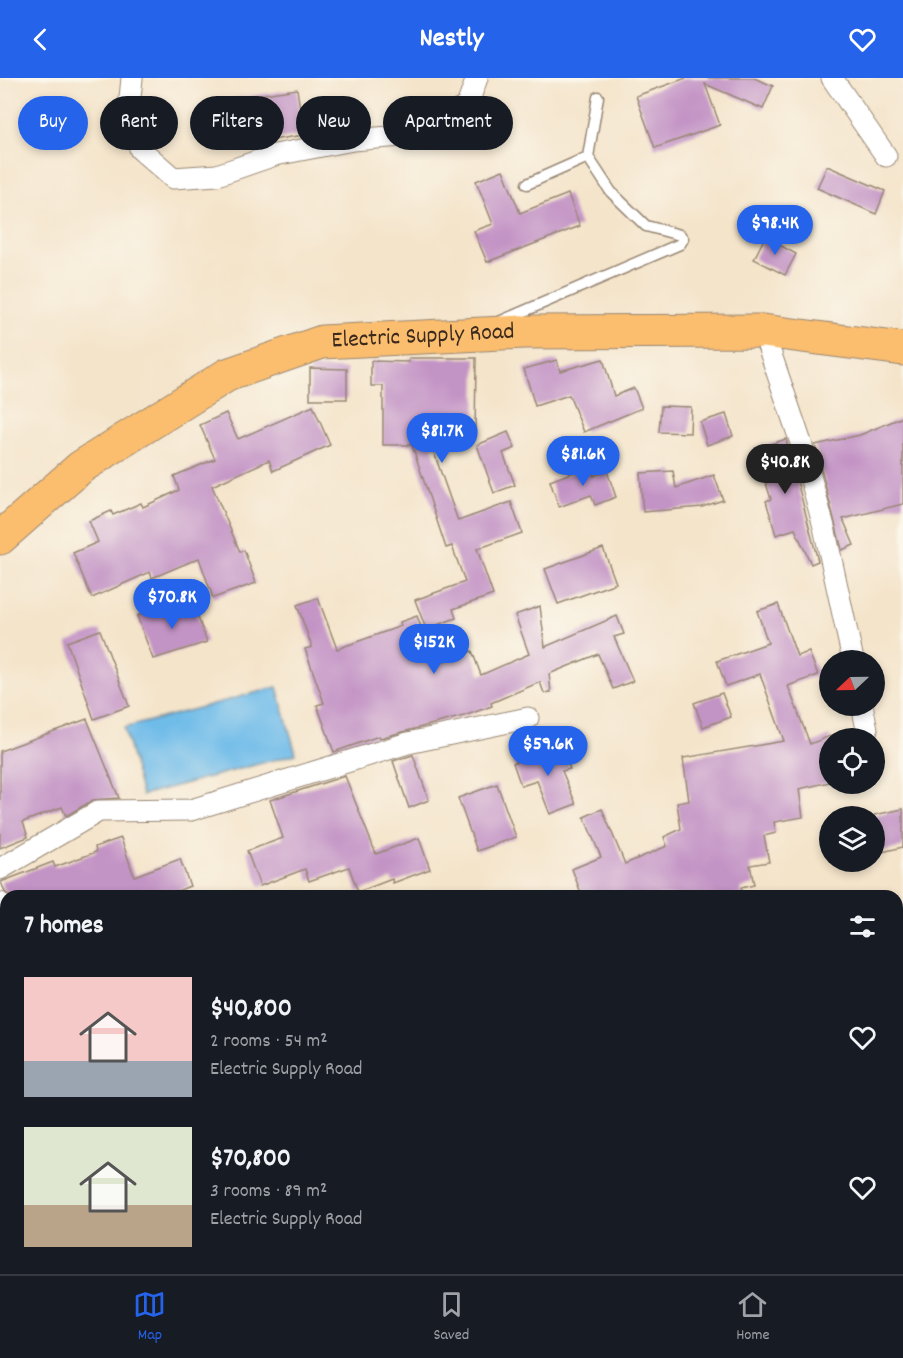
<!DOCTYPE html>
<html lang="en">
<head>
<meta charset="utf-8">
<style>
	:root { --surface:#171b24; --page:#20242c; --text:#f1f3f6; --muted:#9ea1a6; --line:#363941; --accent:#2563eb }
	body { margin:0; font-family:Dekko,sans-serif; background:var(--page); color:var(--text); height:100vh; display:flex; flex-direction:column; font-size:22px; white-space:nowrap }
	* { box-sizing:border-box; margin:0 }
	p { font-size:20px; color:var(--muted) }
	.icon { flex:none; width:33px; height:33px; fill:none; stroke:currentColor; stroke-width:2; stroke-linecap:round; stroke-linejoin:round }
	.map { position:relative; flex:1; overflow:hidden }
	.details { position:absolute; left:0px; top:812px; width:903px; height:386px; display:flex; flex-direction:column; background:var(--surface); border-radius:18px 18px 0 0; box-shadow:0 3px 9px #0003 }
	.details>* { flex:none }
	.guide { position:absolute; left:18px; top:18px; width:600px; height:54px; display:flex; gap:12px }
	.needle { width:39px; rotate:248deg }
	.buttons { position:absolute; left:819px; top:572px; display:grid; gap:12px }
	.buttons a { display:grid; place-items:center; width:66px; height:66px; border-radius:50%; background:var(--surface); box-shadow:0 3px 9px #0003; font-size:30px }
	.price { position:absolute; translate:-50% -51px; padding:0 14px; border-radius:21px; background:var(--accent); color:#fff; font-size:20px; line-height:39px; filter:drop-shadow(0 2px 3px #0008) }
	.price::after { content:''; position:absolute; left:50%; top:36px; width:18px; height:14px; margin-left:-9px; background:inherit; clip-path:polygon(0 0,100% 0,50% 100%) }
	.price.on { background:#222; color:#fff }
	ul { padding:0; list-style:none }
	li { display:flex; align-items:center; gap:18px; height:150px; padding:0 24px }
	li span { display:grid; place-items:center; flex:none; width:168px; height:120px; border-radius:0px; color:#555 }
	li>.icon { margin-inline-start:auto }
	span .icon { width:72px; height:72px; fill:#fffc; stroke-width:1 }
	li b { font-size:26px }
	h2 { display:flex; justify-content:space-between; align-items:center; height:72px; padding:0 24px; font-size:26px }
	.pill { padding:0 21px; border-radius:27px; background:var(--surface); box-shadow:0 3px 9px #0003; font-size:21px; line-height:54px }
	.pill.on { background:var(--accent); color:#fff }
	header { display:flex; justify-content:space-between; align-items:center; height:78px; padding:0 24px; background:var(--accent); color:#fff; font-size:27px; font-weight:800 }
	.menu { display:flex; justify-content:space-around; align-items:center; height:84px; border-top:2px solid var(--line); background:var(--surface); font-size:16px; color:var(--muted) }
	.menu a { display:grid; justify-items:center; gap:3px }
	.menu .on { color:var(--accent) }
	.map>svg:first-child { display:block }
	.water { fill:#6fbce9; stroke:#557384; stroke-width:1.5 }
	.building { fill:#c293c5 }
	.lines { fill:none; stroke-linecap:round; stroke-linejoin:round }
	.service-casing { stroke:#988774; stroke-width:13 }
	.minor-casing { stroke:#988774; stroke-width:23 }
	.primary-casing { stroke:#988774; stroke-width:35 }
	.service { stroke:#fff; stroke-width:10 }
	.minor { stroke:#fff; stroke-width:21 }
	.primary { stroke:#fbbd6e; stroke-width:33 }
	.labels { text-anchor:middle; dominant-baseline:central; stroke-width:4.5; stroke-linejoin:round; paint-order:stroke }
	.street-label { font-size:24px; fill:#3b2a1e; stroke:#fbf7ec }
</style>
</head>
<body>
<header><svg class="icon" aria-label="back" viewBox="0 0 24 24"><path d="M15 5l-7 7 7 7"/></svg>Nestly<svg class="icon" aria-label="heart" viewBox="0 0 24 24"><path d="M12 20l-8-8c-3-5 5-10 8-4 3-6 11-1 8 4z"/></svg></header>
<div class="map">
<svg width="903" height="1196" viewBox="0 0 903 1196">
	<rect width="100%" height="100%" fill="#fbf7ec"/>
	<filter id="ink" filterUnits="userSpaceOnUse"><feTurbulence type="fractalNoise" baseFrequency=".0167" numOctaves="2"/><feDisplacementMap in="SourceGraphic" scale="12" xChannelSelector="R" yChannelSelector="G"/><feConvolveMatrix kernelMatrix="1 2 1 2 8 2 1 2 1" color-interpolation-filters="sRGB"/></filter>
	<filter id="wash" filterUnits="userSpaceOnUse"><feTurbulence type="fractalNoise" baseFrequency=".008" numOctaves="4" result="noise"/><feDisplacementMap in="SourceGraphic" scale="24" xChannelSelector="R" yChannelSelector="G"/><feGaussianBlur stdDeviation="1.35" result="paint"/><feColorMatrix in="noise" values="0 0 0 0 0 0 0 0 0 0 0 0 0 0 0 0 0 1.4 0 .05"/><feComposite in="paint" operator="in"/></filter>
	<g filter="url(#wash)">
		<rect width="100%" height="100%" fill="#f4e4ca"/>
		<path class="water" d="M277,609L296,676L142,717L124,650Z"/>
		<g id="blocks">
			<g class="building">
				<path d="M686,0H754L773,8L763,31L705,6L720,47L655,70L636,18Z"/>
				<path d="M297,11L304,57L238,67L231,21Z"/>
				<path d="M827,88L885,113L876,136L817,110Z"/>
				<path d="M503,92L520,135L568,116L580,148L487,184L474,153L493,146L476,103Z"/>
				<path d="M765,159L796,176L785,197L754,181Z"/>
				<path d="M409,280H476L475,360L432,369L458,443L511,424L522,455L477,471L493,517L453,531L456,540L426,551L415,522L465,504L452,468L446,470L412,367H383V308H371V283L409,284Z"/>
				<path d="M603,281L614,318L634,310L642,330L584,354L569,317L535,328L524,291L557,282L560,293Z"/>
				<path d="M310,290L347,291V321H310Z"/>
				<path d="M313,328L330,367L273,393L269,382L212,408L240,474L244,472L256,505L213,520L199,480L152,500L150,494L92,520L73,475L98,464L89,443L111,433L113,437L141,425L143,429L179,412L174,398L215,381L200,347L226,335L238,361Z"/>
				<path d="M661,328L691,329L690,355L659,354Z"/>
				<path d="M726,336L733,358L707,367L700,344Z"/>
				<path d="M903,339V426L843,441L854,467L842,472L815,367L860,357Z"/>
				<path d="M508,354L515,370L503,375L515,407L494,415L477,367Z"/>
				<path d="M786,361L818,483L811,486L795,451L776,457L766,423L771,421L755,371Z"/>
				<path d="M590,388L594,398L607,393L616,419L595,427L591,417L559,429L550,403Z"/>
				<path d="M673,393L676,410L714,397L723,422L702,429L643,434L640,395Z"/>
				<path d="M603,470L616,505L558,526L545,491Z"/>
				<path d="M318,520L337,571L401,548L400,544L417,538L435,586L472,573L481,597L529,576L515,537L540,528L545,569L617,538L624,556L614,559L633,603L613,611L598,576L549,596L551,614L544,615L540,604L491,625L492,628L464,638L380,660L379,658L334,674L317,627L324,625L305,571L312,569L297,527Z"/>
				<path d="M192,523L207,564L153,581L137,538L159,530L161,534Z"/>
				<path d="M778,526L797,578L809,574L818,597L788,608L810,666L830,658V704L799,711L803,739L774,744L776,755L764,758L769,784L750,787L754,807L741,810L743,818H582L572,791L601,779L584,739L602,731L625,786L667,768L664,759L681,751L677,725L689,723L683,680L784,663L760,596L726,608L717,583L768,565L757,533Z"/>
				<path d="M100,552L129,628L94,641L67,564Z"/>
				<path d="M722,615L731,639L703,649L694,625Z"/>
				<path d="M87,641L119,720L93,722L66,738L62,729L23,744L28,759L0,770V673Z"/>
				<path d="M561,667L570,691L562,693L576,726L550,736L537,703L521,708L513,685Z"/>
				<path d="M413,677L429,722L409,730L393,683Z"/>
				<path d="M345,698L376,776L419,760L430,791L393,805L392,801L358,814L349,789L309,803L305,791L260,808L247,773L283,760L270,722Z"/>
				<path d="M497,706L516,759L477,773L458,720Z"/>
				<path d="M903,731V769L874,776V737Z"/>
				<path d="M121,760L134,798L180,781L190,808L165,818H10L5,814L1,804L53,784L55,789L96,774L95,769Z"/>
			</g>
		</g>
	</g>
	<g filter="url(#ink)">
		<use href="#blocks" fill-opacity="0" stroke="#988774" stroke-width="1.5"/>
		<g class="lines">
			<g class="service-casing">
				<g id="service">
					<path d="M527,106L588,79L598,19"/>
					<path d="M499,244L680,166L683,161L680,157L646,148L611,114L588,79"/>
				</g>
			</g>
			<g class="minor-casing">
				<g id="minor">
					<path d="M132,0L130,20L140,71L173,100L217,97L275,77L353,62L413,57L467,28L477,0"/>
					<path d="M832,0L886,78"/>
					<path d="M763,253L801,365L824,449L853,582"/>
					<path d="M862,627L867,651"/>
					<path d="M0,791L99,733L191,732L408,665L528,640"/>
					<path d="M0,825L6,841"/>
					<path d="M144,1191L146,1196"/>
					<path d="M604,1191L606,1196"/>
				</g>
			</g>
			<g class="primary-casing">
				<g id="primary">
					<path id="s1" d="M0,460L81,389L227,297L322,264L524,254L763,253L903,271"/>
				</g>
			</g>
			<use href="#service" class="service"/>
			<use href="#minor" class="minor"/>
			<use href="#primary" class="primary"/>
		</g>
	</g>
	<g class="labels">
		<g class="street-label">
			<text stroke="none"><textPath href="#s1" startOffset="482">Electric Supply Road</textPath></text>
		</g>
	</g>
</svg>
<div class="buttons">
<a><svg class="needle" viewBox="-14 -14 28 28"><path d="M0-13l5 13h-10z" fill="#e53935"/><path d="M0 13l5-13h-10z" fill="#9ea1a6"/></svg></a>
<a><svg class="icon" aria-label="locate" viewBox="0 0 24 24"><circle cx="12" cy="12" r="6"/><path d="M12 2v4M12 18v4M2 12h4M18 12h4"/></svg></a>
<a><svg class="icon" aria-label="layers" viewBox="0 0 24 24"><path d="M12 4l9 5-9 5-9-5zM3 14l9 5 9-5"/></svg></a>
</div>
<b class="price" style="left:775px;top:178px">$98.4K</b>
<b class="price" style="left:442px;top:386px">$81.7K</b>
<b class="price" style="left:583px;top:409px">$81.6K</b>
<b class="price on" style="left:785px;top:417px">$40.8K</b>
<b class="price" style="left:172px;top:552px">$70.8K</b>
<b class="price" style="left:434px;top:597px">$152K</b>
<b class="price" style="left:548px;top:699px">$59.6K</b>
<div class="guide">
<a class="pill on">Buy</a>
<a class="pill">Rent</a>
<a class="pill">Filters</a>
<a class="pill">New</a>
<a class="pill">Apartment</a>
</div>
<section class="details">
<h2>7 homes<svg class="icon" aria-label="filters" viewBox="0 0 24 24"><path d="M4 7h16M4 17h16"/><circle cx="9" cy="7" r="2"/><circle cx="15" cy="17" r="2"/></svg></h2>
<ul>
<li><span style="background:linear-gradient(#f6c9c9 70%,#9aa5b1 0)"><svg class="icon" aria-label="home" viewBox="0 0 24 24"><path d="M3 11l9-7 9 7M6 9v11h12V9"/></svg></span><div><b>$40,800</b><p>2 rooms · 54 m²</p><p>Electric Supply Road</p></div><svg class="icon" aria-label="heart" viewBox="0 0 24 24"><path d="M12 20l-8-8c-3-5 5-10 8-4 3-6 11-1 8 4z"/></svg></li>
<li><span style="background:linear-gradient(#dfe7d0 65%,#b9a48a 0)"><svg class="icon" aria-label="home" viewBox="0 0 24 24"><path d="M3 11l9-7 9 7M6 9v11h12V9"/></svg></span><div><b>$70,800</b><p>3 rooms · 89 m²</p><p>Electric Supply Road</p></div><svg class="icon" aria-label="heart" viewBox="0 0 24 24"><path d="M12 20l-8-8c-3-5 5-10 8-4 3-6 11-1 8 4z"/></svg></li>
</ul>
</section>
</div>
<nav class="menu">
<a class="on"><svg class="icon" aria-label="map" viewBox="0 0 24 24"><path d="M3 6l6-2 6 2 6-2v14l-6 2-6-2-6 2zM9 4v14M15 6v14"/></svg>Map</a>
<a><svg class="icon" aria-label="saved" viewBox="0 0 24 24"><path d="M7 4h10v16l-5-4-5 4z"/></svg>Saved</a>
<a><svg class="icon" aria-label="home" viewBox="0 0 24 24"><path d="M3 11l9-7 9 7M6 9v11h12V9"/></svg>Home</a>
</nav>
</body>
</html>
